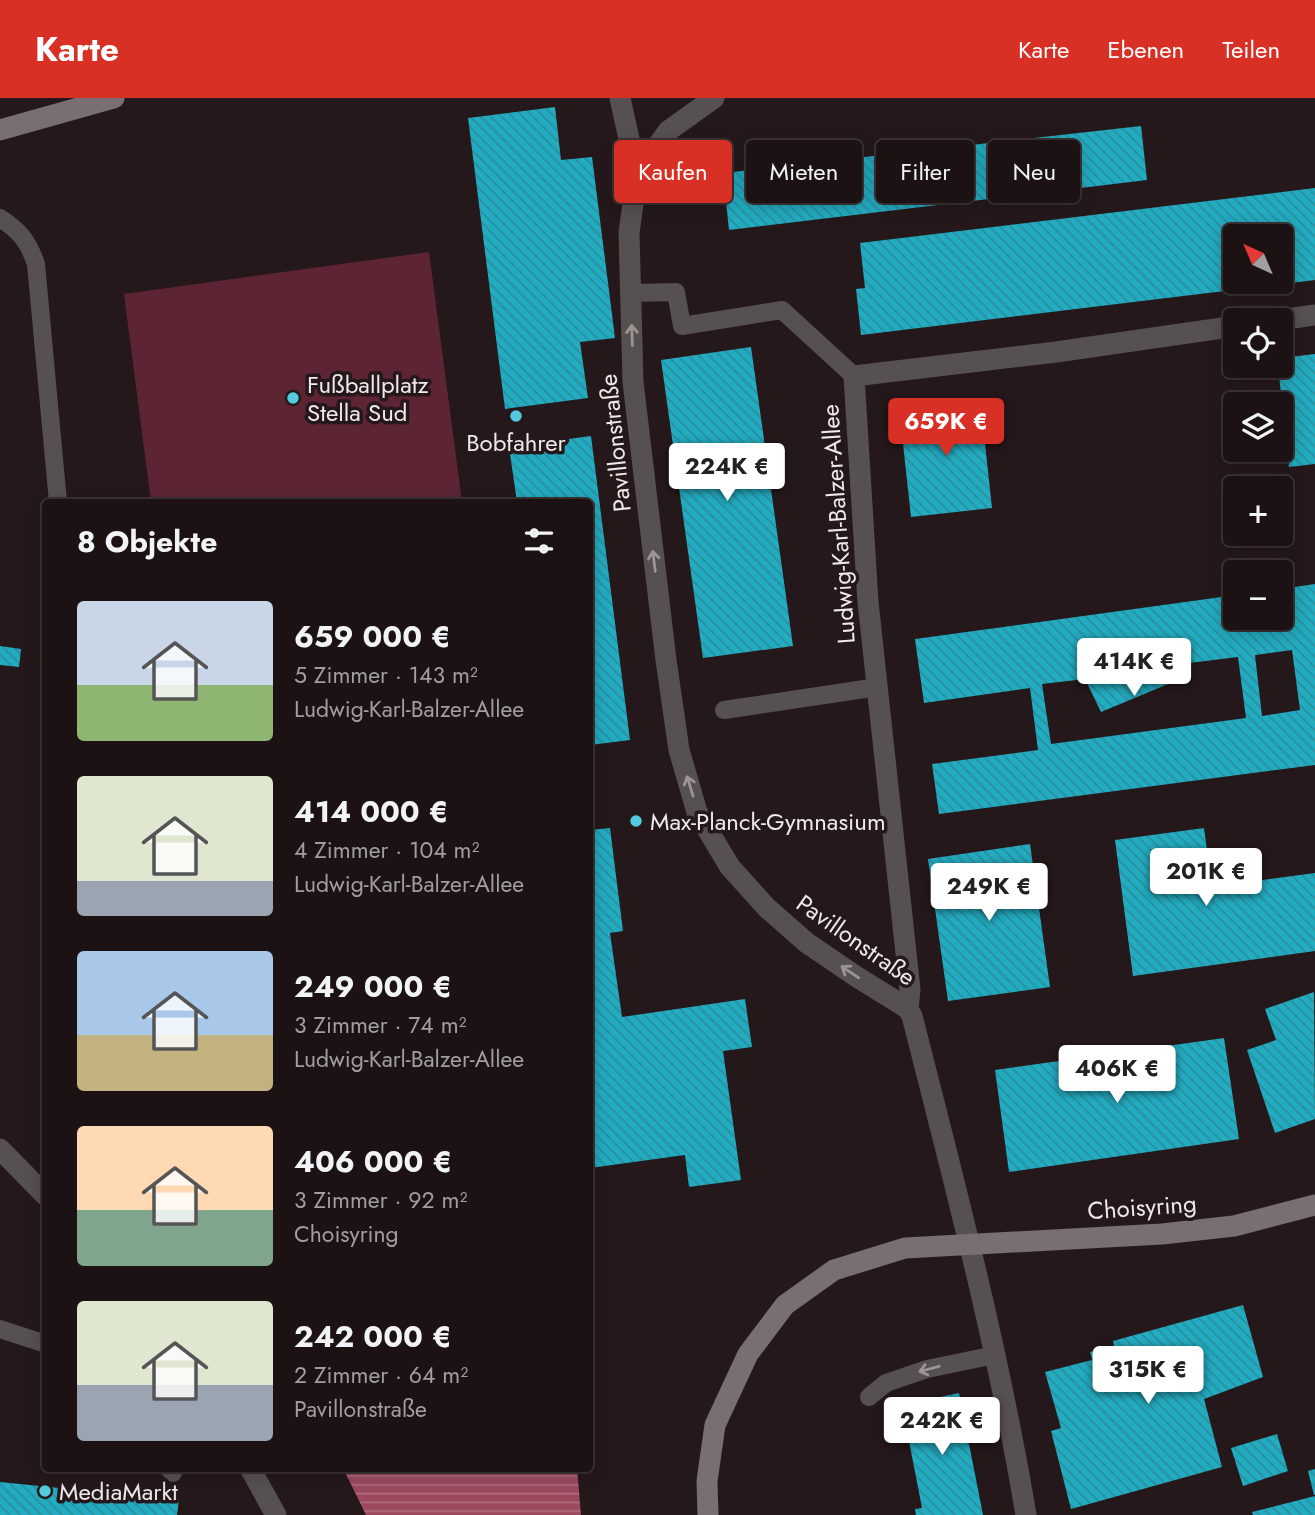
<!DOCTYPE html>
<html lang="de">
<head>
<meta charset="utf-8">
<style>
	:root { --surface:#1c1214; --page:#292022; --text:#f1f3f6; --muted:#a09ea0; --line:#3a3234; --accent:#d93025 }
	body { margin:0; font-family:Jost,sans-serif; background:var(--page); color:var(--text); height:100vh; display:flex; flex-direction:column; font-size:26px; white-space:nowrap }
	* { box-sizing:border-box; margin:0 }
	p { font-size:23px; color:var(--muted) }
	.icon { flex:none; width:38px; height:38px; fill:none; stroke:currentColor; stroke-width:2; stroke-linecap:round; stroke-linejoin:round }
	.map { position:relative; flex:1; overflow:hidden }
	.details { position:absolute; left:42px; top:401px; width:551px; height:973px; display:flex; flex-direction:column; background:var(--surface); border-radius:7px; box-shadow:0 4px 18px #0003,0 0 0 2px var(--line) }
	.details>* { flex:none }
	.top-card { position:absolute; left:614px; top:42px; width:595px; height:63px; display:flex; gap:14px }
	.needle { width:46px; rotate:316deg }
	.tools { position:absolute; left:1223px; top:126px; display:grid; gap:14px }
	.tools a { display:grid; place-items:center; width:70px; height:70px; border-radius:7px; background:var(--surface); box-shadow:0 4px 18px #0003,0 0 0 2px var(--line); font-size:35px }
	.price { position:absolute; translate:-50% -60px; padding:0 16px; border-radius:7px; background:#fff; color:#222; font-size:23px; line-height:46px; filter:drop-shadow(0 2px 4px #0008) }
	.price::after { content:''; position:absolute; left:50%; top:42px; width:21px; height:16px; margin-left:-10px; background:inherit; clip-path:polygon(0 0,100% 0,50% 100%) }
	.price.selected { background:var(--accent); color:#fff }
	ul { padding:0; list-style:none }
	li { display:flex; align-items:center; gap:21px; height:175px; padding:0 35px }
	li span { display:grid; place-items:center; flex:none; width:196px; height:140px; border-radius:7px; color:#555 }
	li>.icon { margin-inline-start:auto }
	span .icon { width:84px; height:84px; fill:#fffc; stroke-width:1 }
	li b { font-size:30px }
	h2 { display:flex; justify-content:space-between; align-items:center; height:84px; padding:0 35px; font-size:30px }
	.pill { padding:0 24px; border-radius:7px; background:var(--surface); box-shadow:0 4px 18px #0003,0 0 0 2px var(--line); font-size:24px; line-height:63px }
	.pill.selected { background:var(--accent); color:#fff }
	header { display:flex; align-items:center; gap:42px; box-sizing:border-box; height:98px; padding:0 35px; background:var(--accent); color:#fff }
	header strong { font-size:33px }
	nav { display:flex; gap:38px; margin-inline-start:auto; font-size:24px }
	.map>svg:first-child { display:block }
	.park { fill:#5d2533 }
	.water { fill:url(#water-rules) }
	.building { fill:url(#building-back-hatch); fill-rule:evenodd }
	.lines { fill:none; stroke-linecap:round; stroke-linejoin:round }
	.lane { stroke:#575051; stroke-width:18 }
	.street { stroke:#575051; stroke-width:21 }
	.secondary { stroke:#796e70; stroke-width:21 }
	.oneway { stroke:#9c9495 }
	.poi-dot { fill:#54cade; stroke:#25181b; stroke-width:2.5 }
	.labels { text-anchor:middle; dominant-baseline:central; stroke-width:7; stroke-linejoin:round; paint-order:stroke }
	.poi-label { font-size:24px; fill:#f1e8e9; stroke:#25181b; text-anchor:start }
	.street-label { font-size:24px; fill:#f1e8e9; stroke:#25181b }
</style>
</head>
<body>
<header>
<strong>Karte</strong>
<nav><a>Karte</a><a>Ebenen</a><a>Teilen</a></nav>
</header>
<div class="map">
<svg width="1315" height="1417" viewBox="0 0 1315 1417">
	<defs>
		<pattern id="water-rules" width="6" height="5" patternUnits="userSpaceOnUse" patternTransform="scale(1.75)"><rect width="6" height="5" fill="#9c495e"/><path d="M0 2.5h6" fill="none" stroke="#af6c7d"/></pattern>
		<pattern id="building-back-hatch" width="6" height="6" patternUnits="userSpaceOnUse" patternTransform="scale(1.75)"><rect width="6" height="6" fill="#21acc1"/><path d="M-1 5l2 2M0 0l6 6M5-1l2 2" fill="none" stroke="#2d8d9c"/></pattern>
	</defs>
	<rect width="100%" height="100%" fill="#25181b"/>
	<path class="park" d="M429,154L462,404H151L124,196Z"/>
	<path class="water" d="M343,1370H577L581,1417H366Z"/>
	<g class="building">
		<path d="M555,9L561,62L592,59L615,240L580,244L588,300L505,311L468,20Z"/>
		<path d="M1141,28L1147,82L729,132L723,75Z"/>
		<path d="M1315,90V182L861,237L856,191L865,190L860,145ZM1236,138H1281V184H1236Z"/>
		<path d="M751,249L793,548L703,560L661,262Z"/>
		<path d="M1315,256V366L1289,369L1278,268H1281V260Z"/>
		<path d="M980,300L992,410L911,419L899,309Z"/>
		<path d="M591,338L630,642L590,647V404H517L509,349Z"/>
		<path d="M1315,486V667L939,716L932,666L1038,652L1030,590L924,605L915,541L1236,497V520H1281V491ZM1292,552L1300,612L1262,618L1255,557ZM1238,559L1246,620L1051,646L1042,586L1085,581L1101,614L1185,579L1181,566Z"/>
		<path d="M0,548L21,551L19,569L0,567Z"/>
		<path d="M610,730L623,833L610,835L622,919L745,901L752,949L723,953L741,1082L689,1089L685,1057L590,1070V732Z"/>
		<path d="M1204,730L1212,789L1315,775V853L1133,878L1115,742Z"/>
		<path d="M1030,746L1050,889L948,903L928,761Z"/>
		<path d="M1314,894L1315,1021L1275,1035L1247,952L1276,942L1265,911Z"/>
		<path d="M1224,940L1239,1041L1009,1074L995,972Z"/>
		<path d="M1243,1207L1263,1279L1204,1301L1222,1369L1071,1411L1051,1333L1061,1330L1045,1274L1092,1262L1090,1254L1114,1248L1113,1243Z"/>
		<path d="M959,1295L983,1417H916L915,1411L922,1410L902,1307Z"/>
		<path d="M1277,1336L1288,1373L1243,1388L1231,1350Z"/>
		<path d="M1315,1371V1397H1314L1308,1373Z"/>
		<path d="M0,1384L179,1402L177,1417H0Z"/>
		<path d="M1315,1398V1417H1253L1252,1414Z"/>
	</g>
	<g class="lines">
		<g class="lane">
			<path d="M0,120C20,133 28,143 36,166L58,404"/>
			<path d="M631,195L676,194L682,228L782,212L854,278"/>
			<path d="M724,612L878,589"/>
			<path d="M0,1231L46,1246"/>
			<path d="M869,1299L886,1285L927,1271L995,1257"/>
			<path d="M168,1370L173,1375"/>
		</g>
		<g class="street">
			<path d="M620,0L637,77L629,135L633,284L666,562L679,652L697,714L730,769L767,810L807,845L857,879L899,905L908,911L912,918C954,1083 998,1249 1026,1417"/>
			<path d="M637,77L668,33L714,0"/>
			<path d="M1280,222L1315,217"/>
			<path d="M908,911L910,892L868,504L854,278L1056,254L1236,228"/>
			<path d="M0,1051L46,1098"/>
			<path d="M250,1370L276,1417"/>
		</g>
		<g class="secondary">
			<path d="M0,32L114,0"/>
			<path d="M708,1417L707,1383L715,1327L748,1256L785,1207L834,1172L905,1150L1162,1136L1234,1128L1315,1107"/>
		</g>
	</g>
	<defs><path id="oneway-shaft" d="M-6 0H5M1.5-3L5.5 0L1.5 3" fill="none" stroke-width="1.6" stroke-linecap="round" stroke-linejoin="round" transform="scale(1.75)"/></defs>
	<g class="oneway">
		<use href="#oneway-shaft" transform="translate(632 237) rotate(-92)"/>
		<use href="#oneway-shaft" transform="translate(654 463) rotate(-97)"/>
		<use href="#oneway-shaft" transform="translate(690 688) rotate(-107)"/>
		<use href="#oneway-shaft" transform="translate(850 874) rotate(-146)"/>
		<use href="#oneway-shaft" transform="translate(929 1271) rotate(165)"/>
	</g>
	<g class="poi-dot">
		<circle cx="293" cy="300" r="7"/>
		<circle cx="516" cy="318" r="7"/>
		<circle cx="636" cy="723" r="7"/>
		<circle cx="45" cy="1393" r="7"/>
	</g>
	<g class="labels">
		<g class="poi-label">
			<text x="307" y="286">Fußballplatz<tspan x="307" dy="28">Stella Sud</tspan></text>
			<text x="516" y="344" text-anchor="middle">Bobfahrer</text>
			<text x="650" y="723">Max-Planck-Gymnasium</text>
			<text x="59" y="1393">MediaMarkt</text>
		</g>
		<g class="street-label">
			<text transform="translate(615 345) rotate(-96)">Pavillonstraße</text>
			<text transform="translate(838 426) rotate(-94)">Ludwig-Karl-Balzer-Allee</text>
			<text transform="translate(856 842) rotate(35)">Pavillonstraße</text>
			<text transform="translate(1142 1109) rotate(-4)">Choisyring</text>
		</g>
	</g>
</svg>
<div class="tools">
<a><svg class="needle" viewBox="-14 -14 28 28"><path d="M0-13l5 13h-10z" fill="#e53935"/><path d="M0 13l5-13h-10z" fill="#a09ea0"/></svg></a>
<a><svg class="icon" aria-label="locate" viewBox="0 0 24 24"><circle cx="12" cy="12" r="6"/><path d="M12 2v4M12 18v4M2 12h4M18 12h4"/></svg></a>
<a><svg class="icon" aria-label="layers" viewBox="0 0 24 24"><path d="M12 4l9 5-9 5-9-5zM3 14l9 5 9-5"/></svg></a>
<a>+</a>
<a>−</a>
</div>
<b class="price selected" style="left:946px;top:360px">659K €</b>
<b class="price" style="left:727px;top:405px">224K €</b>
<b class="price" style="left:1134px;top:600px">414K €</b>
<b class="price" style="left:1206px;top:810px">201K €</b>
<b class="price" style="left:989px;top:825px">249K €</b>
<b class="price" style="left:1117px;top:1007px">406K €</b>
<b class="price" style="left:1148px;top:1308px">315K €</b>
<b class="price" style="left:942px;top:1359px">242K €</b>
<div class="top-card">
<a class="pill selected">Kaufen</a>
<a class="pill">Mieten</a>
<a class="pill">Filter</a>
<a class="pill">Neu</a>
</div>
<section class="details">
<h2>8 Objekte<svg class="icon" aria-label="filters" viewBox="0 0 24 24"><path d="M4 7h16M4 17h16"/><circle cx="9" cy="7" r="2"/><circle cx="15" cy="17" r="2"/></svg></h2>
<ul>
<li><span style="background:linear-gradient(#c9d6e8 60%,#8fb573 0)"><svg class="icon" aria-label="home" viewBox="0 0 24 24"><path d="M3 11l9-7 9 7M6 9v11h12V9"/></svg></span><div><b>659 000 €</b><p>5 Zimmer · 143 m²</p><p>Ludwig-Karl-Balzer-Allee</p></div></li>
<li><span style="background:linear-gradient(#dfe7d0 75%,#9aa5b1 0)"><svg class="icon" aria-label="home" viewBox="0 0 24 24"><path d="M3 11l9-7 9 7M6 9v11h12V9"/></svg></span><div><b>414 000 €</b><p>4 Zimmer · 104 m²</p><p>Ludwig-Karl-Balzer-Allee</p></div></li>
<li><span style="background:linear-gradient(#a9c7e8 60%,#c2b280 0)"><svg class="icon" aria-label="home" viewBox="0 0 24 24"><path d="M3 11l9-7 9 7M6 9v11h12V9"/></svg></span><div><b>249 000 €</b><p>3 Zimmer · 74 m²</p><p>Ludwig-Karl-Balzer-Allee</p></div></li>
<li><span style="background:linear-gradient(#ffd9b3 60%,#7fa58c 0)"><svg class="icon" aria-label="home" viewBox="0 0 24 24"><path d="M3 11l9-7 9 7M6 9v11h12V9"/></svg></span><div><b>406 000 €</b><p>3 Zimmer · 92 m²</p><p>Choisyring</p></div></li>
<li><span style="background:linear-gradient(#dfe7d0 60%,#9aa5b1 0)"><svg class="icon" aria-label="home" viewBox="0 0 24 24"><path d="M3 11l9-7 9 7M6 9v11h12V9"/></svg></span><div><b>242 000 €</b><p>2 Zimmer · 64 m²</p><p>Pavillonstraße</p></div></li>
</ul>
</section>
</div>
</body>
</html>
